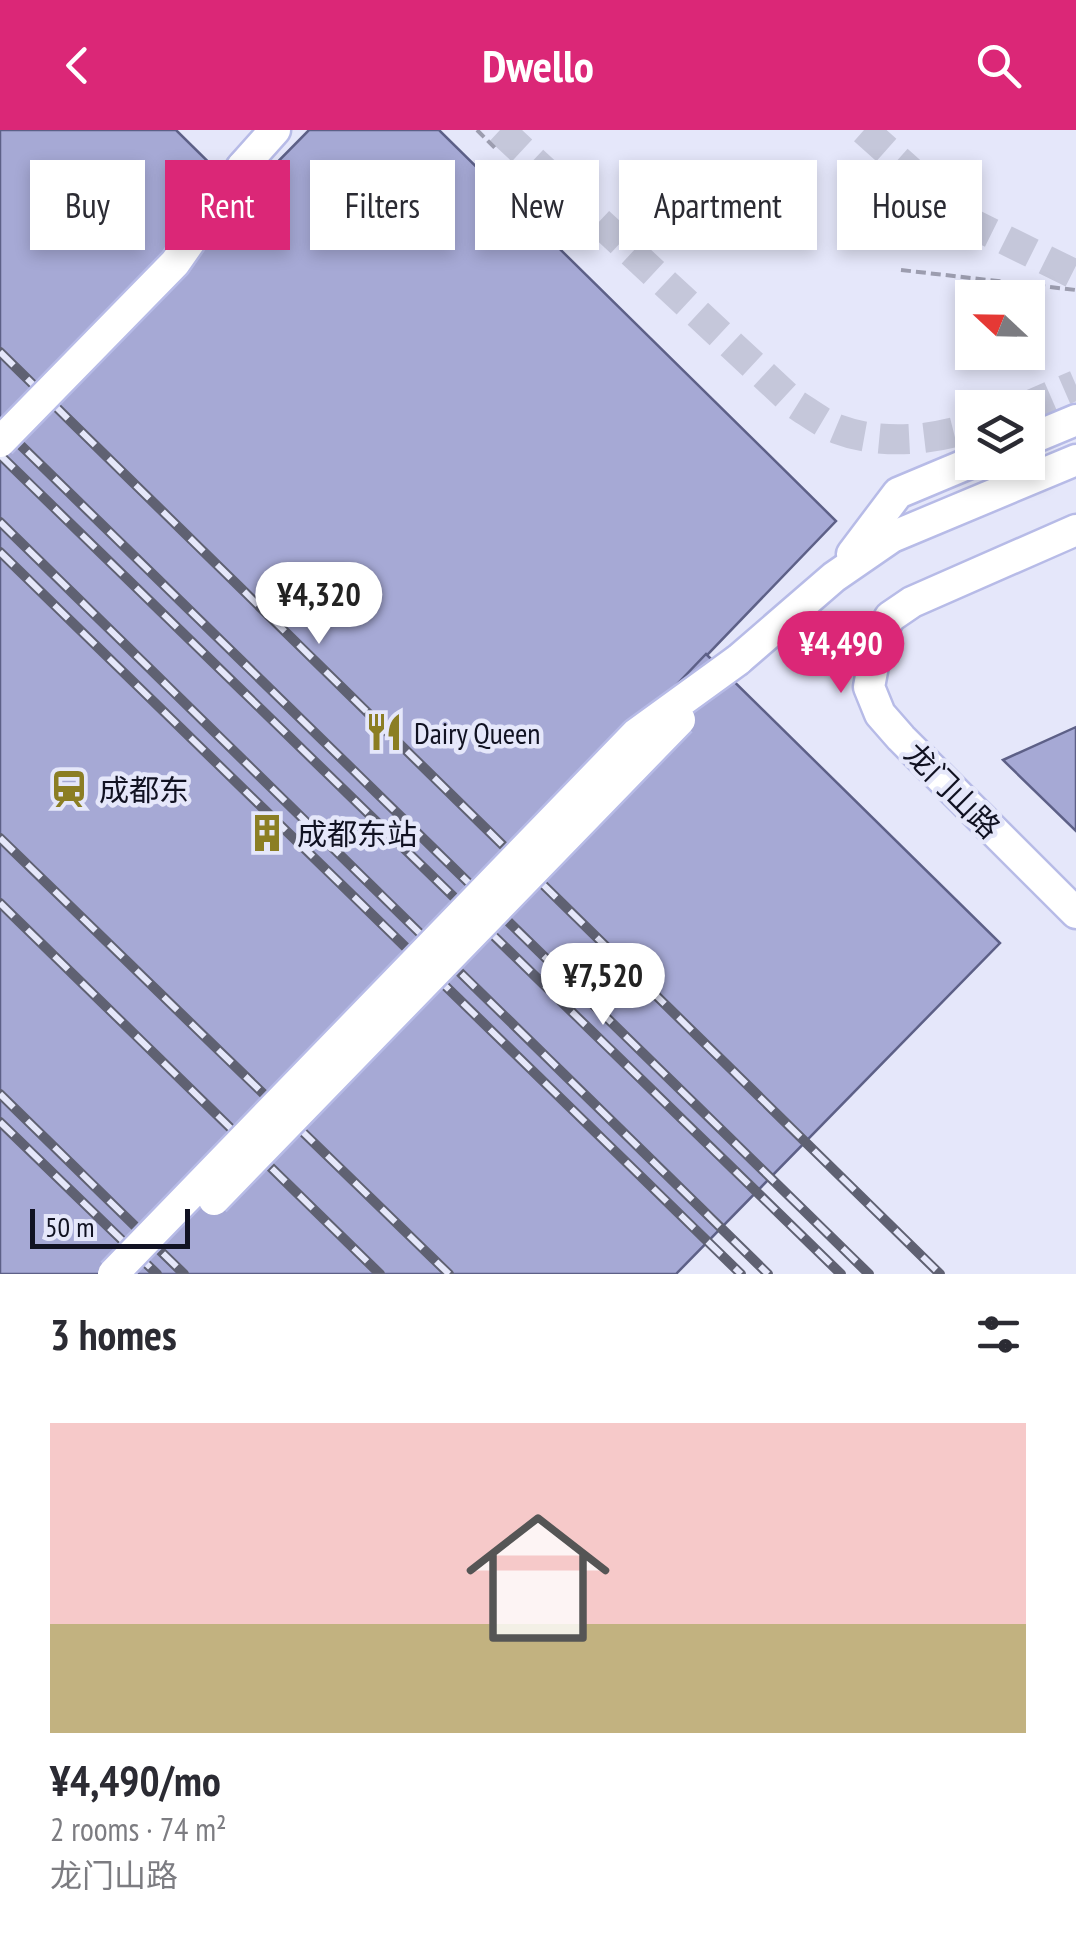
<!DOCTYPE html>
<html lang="en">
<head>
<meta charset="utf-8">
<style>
	:root { --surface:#fff; --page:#f7f7f7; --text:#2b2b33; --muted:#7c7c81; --accent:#db2777 }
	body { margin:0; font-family:"PT Sans Narrow","Noto Sans SC",sans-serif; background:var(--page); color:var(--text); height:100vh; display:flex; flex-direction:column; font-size:38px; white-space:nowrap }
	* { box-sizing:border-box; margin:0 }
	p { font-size:32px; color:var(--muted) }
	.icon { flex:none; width:55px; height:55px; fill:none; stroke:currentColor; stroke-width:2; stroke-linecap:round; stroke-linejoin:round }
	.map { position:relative; height:1144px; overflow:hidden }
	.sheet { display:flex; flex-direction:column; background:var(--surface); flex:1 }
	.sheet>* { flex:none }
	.banner { position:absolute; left:30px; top:30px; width:1018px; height:90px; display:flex; gap:20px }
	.needle { width:65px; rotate:292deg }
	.controls { position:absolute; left:955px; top:150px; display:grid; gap:20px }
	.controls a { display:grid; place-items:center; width:90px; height:90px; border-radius:0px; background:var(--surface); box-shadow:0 5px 15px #0003; font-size:50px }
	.scale { position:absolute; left:30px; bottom:25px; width:160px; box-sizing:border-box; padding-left:10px; border:5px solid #111222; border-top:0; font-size:28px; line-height:35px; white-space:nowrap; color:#111222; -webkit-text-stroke:8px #e5e7fa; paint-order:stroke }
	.price { position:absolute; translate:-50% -85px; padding:0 22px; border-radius:35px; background:#fff; color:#222; font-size:32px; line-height:65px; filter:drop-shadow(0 2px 5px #0008) }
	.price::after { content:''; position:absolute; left:50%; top:60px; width:30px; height:22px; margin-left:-15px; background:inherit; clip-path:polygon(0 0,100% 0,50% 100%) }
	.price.selected { background:var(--accent); color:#fff }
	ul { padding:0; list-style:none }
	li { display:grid; align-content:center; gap:20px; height:530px; padding:0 50px }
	li span { display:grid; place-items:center; height:310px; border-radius:0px; color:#555 }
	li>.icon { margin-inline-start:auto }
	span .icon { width:180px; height:180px; fill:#fffc; stroke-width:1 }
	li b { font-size:42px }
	h2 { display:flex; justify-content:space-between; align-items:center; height:120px; padding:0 50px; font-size:42px }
	.pill { padding:0 35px; border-radius:0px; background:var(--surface); box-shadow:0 5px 15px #0003; font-size:35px; line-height:90px }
	.pill.selected { background:var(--accent); color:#fff }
	header { display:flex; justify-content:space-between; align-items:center; height:130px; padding:0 50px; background:var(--accent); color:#fff; font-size:45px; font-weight:700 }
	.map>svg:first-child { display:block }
	.building { fill:#a6a9d5; stroke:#5d6087; stroke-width:2.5 }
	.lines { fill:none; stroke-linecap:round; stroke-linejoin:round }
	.minor-tunnel { stroke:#c5c7da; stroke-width:30; stroke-dasharray:30 15; stroke-linecap:butt }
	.minor-casing { stroke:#b7bbe7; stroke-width:35 }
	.path { stroke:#9c9daf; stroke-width:4; stroke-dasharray:10 5; stroke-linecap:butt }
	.minor { stroke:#fff; stroke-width:30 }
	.rail-casing { stroke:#5f6172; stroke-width:10 }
	.rail { stroke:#e5e7fa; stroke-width:6; stroke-dasharray:19; stroke-linecap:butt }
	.minor-bridge-casing { stroke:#b7bbe7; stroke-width:35; stroke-linecap:butt }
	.minor-bridge { stroke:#fff; stroke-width:30 }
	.labels { text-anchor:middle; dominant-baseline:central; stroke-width:9; stroke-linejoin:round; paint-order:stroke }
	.poi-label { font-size:30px; fill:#111222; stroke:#e5e7fa; text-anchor:start }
	.street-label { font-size:30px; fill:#111222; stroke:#e5e7fa }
</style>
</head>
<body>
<header><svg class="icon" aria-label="back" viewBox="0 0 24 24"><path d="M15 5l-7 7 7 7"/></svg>Dwello<svg class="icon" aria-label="search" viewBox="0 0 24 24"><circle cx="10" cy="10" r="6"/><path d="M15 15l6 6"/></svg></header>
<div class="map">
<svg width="1076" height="1144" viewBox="0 0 1076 1144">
	<rect width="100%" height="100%" fill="#e5e7fa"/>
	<g class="building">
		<path d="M0,0H176L244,67L0,314Z"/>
		<path d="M309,0H439L836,391L112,1144H0V314Z"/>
		<path d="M706,524L1000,813L676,1144H112Z"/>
		<path d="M1076,597V701L1003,630Z"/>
	</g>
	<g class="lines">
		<g class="minor-tunnel">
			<path d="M500,0L795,274C808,282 822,293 837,299C879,315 931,311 972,297"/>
			<path d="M864,0L965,90L1076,145"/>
			<path d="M1023,278L1076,255"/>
		</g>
		<g class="minor-casing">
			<g id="minor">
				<path d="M242,37L275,0"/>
				<path d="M1028,310L1076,290"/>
				<path d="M1076,400L912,472L890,487L878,509L869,557L880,584L901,608L1076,783"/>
				<path d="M852,424L898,363L972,332"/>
				<path d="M738,530L834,447L892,407L1076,330"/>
			</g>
		</g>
		<g class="path">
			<path d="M477,0L495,18"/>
			<path d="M901,140L1076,160"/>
		</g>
		<use href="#minor" class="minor"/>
		<g class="rail-casing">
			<g id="rail">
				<path d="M0,222L940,1144"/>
				<path d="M0,295L869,1144"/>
				<path d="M0,325L841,1144"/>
				<path d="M0,392L768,1144"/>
				<path d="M0,422L741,1144"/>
				<path d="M0,708L449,1144"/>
				<path d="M0,773L380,1144"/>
				<path d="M0,964L184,1144"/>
				<path d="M0,992L157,1144"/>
			</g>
		</g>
		<use href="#rail" class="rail"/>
		<g class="minor-bridge-casing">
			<g id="minor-bridge">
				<path d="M0,312L175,133L242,37"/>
				<path d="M214,1070L680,590"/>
				<path d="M113,1144L636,604L738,530"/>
			</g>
		</g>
		<use href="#minor-bridge" class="minor-bridge"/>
	</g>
	<defs>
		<g id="restaurant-bare" transform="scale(3)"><path d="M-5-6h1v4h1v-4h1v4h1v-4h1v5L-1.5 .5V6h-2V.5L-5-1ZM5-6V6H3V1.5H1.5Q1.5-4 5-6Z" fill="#8b7e24" stroke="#e5e7fa" stroke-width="2.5" paint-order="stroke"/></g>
		<g id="station-bare" transform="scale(3)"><path d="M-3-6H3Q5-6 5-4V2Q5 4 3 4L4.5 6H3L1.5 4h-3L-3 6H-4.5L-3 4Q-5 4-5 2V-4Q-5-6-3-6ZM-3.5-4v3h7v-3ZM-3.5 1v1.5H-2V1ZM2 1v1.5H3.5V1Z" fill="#8b7e24" stroke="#e5e7fa" stroke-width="2.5" paint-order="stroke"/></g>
		<g id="building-bare" transform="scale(3)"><path d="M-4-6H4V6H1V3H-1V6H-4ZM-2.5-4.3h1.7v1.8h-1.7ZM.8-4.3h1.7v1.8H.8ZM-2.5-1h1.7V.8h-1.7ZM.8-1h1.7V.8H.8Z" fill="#8b7e24" stroke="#e5e7fa" stroke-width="2.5" paint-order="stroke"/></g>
	</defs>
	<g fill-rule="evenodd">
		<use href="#restaurant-bare" x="384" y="602"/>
		<use href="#station-bare" x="69" y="659"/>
		<use href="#building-bare" x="267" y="703"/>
	</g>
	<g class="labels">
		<g class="poi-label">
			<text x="414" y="602">Dairy Queen</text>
			<text x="99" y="659">成都东</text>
			<text x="297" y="703">成都东站</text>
		</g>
		<g class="street-label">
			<text transform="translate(953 660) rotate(45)">龙门山路</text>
		</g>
	</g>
</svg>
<div class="controls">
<a><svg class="needle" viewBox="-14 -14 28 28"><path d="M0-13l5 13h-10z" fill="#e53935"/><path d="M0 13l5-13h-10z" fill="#7c7c81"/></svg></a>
<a><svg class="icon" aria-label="layers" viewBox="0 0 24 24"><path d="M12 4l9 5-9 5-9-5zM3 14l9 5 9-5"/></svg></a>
</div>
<div class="scale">50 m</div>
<b class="price" style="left:319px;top:517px">¥4,320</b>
<b class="price selected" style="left:841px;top:566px">¥4,490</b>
<b class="price" style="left:603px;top:898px">¥7,520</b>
<div class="banner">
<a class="pill">Buy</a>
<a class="pill selected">Rent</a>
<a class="pill">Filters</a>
<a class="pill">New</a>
<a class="pill">Apartment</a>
<a class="pill">House</a>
</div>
</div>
<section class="sheet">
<h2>3 homes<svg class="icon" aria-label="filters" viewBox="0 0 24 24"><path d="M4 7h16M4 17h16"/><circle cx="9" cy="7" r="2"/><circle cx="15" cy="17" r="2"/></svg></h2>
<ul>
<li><span style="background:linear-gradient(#f6c9c9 65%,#c2b280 0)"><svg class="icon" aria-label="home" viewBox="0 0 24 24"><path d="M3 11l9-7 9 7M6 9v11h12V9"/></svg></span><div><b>¥4,490/mo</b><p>2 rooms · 74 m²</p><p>龙门山路</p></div></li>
</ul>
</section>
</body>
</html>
